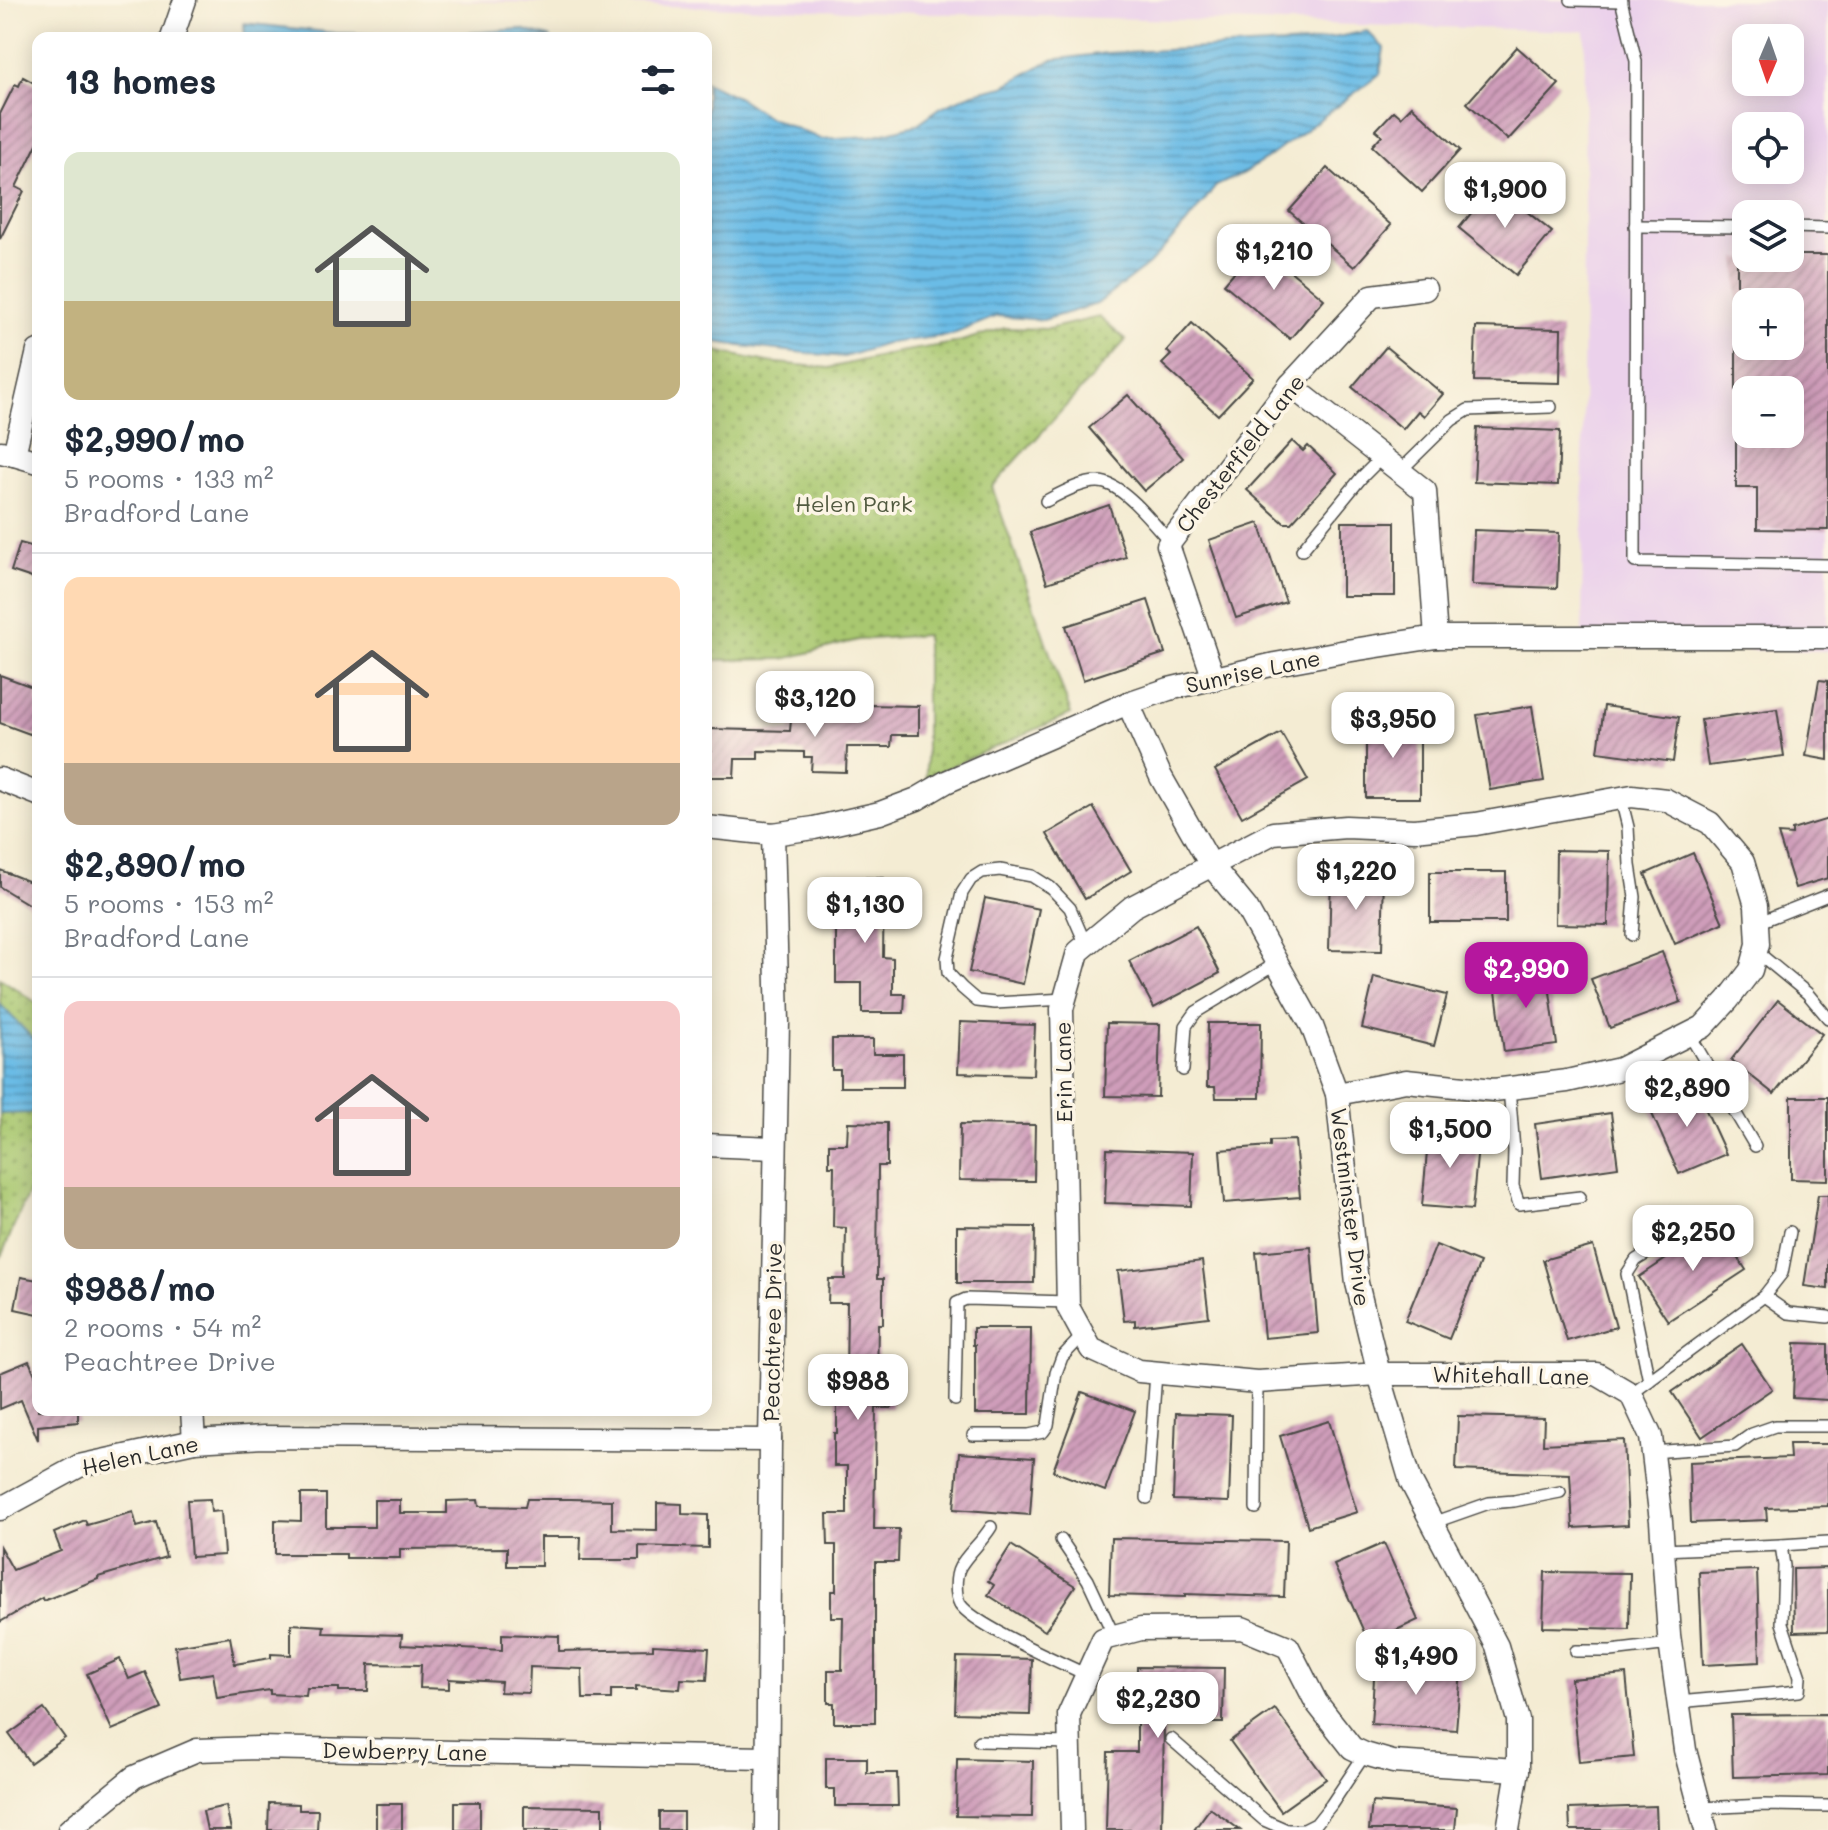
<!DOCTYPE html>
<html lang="en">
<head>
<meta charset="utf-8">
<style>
	:root { --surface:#fff; --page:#f2f2f3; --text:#1f2937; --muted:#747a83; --line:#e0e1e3; --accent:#b5179e }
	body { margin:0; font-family:Mali,sans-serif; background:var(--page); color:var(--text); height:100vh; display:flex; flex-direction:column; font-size:30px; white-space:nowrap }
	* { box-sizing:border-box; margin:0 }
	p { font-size:26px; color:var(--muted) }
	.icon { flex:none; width:44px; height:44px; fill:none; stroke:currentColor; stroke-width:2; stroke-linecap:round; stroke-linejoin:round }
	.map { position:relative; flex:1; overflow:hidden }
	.drawer { position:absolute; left:32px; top:32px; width:680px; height:1384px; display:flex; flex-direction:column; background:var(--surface); border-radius:16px; box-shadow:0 4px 20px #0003 }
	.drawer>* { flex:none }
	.needle { width:52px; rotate:182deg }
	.fabs { position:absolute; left:1732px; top:24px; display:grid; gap:16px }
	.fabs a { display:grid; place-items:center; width:72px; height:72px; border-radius:16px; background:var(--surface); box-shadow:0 4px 20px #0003; font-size:40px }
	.price { position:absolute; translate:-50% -68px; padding:0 18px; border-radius:16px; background:#fff; color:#222; font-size:26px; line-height:52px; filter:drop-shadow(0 2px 4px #0008) }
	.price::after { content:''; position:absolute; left:50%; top:48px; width:24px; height:18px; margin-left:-12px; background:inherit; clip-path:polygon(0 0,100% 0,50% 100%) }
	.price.selected { background:var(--accent); color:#fff }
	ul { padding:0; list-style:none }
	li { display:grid; align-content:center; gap:16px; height:424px; padding:0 32px }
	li+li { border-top:2px solid var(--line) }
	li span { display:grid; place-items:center; height:248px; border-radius:16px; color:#555 }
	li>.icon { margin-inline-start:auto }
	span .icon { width:144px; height:144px; fill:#fffc; stroke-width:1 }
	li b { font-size:34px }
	h2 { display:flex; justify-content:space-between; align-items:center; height:96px; padding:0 32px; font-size:34px }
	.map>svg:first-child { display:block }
	.built { fill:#ebd1eb; fill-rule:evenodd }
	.park { fill:url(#park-dots); stroke:#6a7a4e; stroke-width:2 }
	.water { fill:url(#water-rules); stroke:#4b7488; stroke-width:2 }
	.building { fill:url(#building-hatch) }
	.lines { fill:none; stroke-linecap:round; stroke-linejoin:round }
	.lane-casing { stroke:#494844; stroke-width:14 }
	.street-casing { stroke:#494844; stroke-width:25 }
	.lane { stroke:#fff; stroke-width:11 }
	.street { stroke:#fff; stroke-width:22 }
	.labels { text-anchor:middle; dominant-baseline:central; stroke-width:7; stroke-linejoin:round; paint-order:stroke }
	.street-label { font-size:22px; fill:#2b2b2b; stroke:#fcf5e5 }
	.park-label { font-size:22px; fill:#515a40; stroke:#fcf5e5 }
</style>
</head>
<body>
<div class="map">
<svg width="1828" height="1830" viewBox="0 0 1828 1830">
	<defs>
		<pattern id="park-dots" width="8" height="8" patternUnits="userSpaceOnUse" patternTransform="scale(2)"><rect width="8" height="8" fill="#a9c870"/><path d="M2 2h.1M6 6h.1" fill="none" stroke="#8aa35c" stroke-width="1.8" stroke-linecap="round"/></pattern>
		<pattern id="water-rules" width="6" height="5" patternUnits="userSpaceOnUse" patternTransform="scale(2)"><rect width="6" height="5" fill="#6bbce6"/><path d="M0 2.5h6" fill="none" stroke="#5899bb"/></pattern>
		<pattern id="building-hatch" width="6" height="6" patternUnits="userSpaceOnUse" patternTransform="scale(2)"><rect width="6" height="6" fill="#cf9dba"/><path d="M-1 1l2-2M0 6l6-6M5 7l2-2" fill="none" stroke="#a88097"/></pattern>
	</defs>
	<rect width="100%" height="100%" fill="#fcf5e5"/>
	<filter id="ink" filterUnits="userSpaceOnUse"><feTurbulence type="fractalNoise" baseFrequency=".0125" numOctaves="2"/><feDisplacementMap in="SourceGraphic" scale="16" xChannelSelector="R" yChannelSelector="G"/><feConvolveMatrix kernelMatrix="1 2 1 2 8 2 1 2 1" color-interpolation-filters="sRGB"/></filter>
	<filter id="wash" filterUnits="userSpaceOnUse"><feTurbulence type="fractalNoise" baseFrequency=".006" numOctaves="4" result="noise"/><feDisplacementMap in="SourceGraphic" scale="32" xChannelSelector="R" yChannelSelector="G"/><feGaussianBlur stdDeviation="1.8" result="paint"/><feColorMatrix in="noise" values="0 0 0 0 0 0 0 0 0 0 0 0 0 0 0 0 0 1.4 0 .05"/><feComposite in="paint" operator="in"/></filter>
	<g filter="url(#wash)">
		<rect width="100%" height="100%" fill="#f4ecd3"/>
		<path class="built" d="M440,0H1828V651L1582,648L1585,31ZM1746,38H1790V82H1746ZM1746,126H1790V170H1746ZM1746,214H1790V258H1746ZM1746,302H1790V346H1746ZM1746,390H1790V434H1746Z"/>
		<g class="park">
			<path d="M1099,317L1126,340L992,487L1071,714L926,777V635L858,640L784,659L713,660L706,658V349L767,362L829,368L899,352L955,343L1005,328L1048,329Z"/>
			<path d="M0,978L38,1004V1170L0,1259Z"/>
		</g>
		<g class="water">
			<path d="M244,23L335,33L429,36L521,29L552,38H245Z"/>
			<path d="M1367,31L1384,48L1380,74L1272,155L1244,173L1216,186L1185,225L1149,264L1097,304L1043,320L997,316L951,335L889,343L844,357L740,346L706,340V82L741,99L768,117L821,139L872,136L916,125L941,107L973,93L1004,86L1051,60L1107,53L1307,43Z"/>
			<path d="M0,1004L38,1044V1107L30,1113L0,1114Z"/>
		</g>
		<g id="blocks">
			<g class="building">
				<path d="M1517,47L1559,84L1508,140L1467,103Z"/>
				<path d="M23,77L38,85V142L16,187L24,191L0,239V114L15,84L19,86Z"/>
				<path d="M1412,106L1460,150L1422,192L1372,146L1382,135L1376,130L1394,111L1401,117Z"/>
				<path d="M1327,168L1391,225L1354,267L1289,211Z"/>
				<path d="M1494,185L1552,232L1516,275L1459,228Z"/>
				<path d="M1258,244L1324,299L1290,339L1224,284Z"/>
				<path d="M1790,255H1828V530L1757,529V488H1736V434H1790V390H1736V346H1790V302H1737V258H1790Z"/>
				<path d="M1192,323L1253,378L1218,415L1162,364L1171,355L1167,351Z"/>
				<path d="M1476,327L1561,329L1560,383L1474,381Z"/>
				<path d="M1386,347L1443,394L1424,416L1418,411L1403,429L1352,387Z"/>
				<path d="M1128,395L1183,458L1144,491L1089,428Z"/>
				<path d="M1477,428L1560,431L1558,485L1474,482Z"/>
				<path d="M1292,441L1303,451L1308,446L1337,473L1291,523H1284L1247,490Z"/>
				<path d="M1109,505L1126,557L1047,583L1030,532Z"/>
				<rect x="1342" y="522" width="53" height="74"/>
				<path d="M1259,523L1286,602L1236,618L1209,540Z"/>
				<path d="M1474,530L1559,533L1557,588L1472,585Z"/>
				<path d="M20,543L38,548V580L11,571Z"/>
				<path d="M1148,600L1165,653L1083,680L1066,626Z"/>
				<path d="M0,675L38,689V737L0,723Z"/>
				<path d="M1819,680L1828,681V760L1806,756Z"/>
				<path d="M866,705L919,706V735H892L891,747H847L846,772L811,771L812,757H804V752L758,751V759H735L734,777H710L711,729L790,731L791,720L865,721Z"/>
				<path d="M1532,706L1544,781L1490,790L1477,715Z"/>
				<path d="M1604,706L1679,717L1673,762L1598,752Z"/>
				<path d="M1777,709L1784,756L1708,766L1701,720Z"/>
				<rect x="1366" y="722" width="54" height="76"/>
				<path d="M1281,733L1308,780L1242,817L1215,770Z"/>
				<path d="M1093,807L1131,871L1085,899L1047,834Z"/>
				<path d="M1828,819V878L1795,888L1778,834L1792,835V830Z"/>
				<path d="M1556,850L1609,851L1608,925L1555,924Z"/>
				<path d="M1693,853L1723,923L1675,944L1645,874Z"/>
				<path d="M0,870L38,885V910L0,887Z"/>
				<rect x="1430" y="872" width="76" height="50"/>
				<path d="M1331,874L1384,875L1382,951L1329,950Z"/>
				<path d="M842,877L884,878L883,957L893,958V994H905L904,1013H862V983H836V895H842Z"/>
				<path d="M985,898L1039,909L1023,984L969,972Z"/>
				<path d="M1196,926L1220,973L1154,1008L1129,961Z"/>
				<path d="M1662,952L1681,1002L1610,1028L1591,979Z"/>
				<path d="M1547,969L1557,1045L1504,1052L1494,976Z"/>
				<path d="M1374,977L1447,995L1434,1046L1362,1028Z"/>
				<path d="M1778,1000L1822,1034L1774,1094L1731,1060Z"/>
				<path d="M960,1022L1035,1025L1033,1075L958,1073Z"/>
				<path d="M1107,1023L1160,1024L1158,1097L1105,1096Z"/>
				<path d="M1208,1023H1261L1260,1098H1216L1215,1087H1207Z"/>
				<path d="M832,1039H873V1054H903V1087H840V1070H832Z"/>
				<path d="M1694,1084L1726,1154L1679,1174L1648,1105Z"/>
				<path d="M1791,1097H1828V1180L1791,1179Z"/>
				<path d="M1611,1113L1618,1167L1542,1178L1535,1124Z"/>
				<path d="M848,1122L887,1123V1166H878L877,1279H883V1324H878L877,1384L892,1385V1408H876L874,1529H899L898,1562H875V1723H834V1703H828V1670H842L843,1617H831V1591H836V1545H828L827,1514H847V1466H834V1433H837V1381H846L847,1303H828L829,1279H845L846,1228L833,1227L834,1166H829V1144H847Z"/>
				<path d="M960,1124L1035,1125L1034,1181L959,1180Z"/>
				<path d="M1429,1131L1479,1135L1472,1210L1422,1206Z"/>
				<path d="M1295,1140L1300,1197L1224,1203L1220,1150L1270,1146V1141Z"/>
				<path d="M1107,1149L1193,1152L1191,1206L1105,1203Z"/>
				<path d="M1818,1195H1828V1289L1804,1286Z"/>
				<path d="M1717,1225L1746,1270L1668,1321L1639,1277Z"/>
				<path d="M957,1226L1035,1227L1034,1283H957Z"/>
				<path d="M1436,1245L1480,1263L1449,1339L1405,1321Z"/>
				<path d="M1593,1246L1616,1327L1567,1341L1543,1260Z"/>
				<path d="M1311,1247L1318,1333L1264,1338L1256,1252Z"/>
				<path d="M1202,1261L1209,1317L1135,1326V1320L1124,1321L1118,1271Z"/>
				<path d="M21,1277L38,1280V1314L15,1309Z"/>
				<path d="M973,1328H1031L1030,1414H975V1345H973Z"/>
				<path d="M1795,1343L1828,1344V1400L1793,1398Z"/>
				<path d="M1742,1344L1772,1389L1702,1437L1672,1392Z"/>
				<path d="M29,1361L38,1381V1410H78V1422L38,1426V1440L21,1400L0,1409V1373Z"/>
				<path d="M1082,1392L1135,1411L1105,1491L1053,1471Z"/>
				<path d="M1176,1413L1232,1415L1229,1502L1173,1500Z"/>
				<path d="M1458,1416L1544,1418L1543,1444L1624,1440L1628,1525L1573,1528L1570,1474L1456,1470Z"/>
				<path d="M1329,1421L1357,1512L1308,1527L1280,1436Z"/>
				<path d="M1789,1444H1828V1506L1766,1508L1767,1520L1691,1523L1689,1462L1790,1458Z"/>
				<path d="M959,1453L1034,1458L1030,1515L954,1509Z"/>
				<path d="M301,1494H326V1527H374V1500H400V1513H447V1501L478,1500L479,1506L525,1507L527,1499H571L612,1500V1529L657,1530V1503L682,1504V1514L708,1515V1548L639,1546V1560H580L581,1537H541V1566H507V1548L400,1549V1558H346V1554H275V1520L301,1521Z"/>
				<path d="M210,1499L211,1512L221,1511L224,1555L191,1557L187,1500Z"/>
				<path d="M133,1512L137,1527L156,1522L166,1557L98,1577V1579L43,1601L42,1598L0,1622V1547L13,1570L61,1551L54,1533L85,1520L87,1525Z"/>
				<path d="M1111,1538L1286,1541L1284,1597L1185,1594V1597L1109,1595Z"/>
				<path d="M1384,1543L1418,1620L1369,1643L1334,1565Z"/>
				<path d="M1011,1545L1075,1586L1045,1631L988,1595L994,1585L988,1581Z"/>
				<path d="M1828,1568V1631L1794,1632L1793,1569Z"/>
				<path d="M1757,1570L1760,1662L1703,1665L1699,1572Z"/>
				<path d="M1545,1572L1630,1573L1629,1629L1543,1627Z"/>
				<path d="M291,1624L324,1626L323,1633L402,1635L401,1645L502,1650V1634L559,1636V1651L653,1649V1645L709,1648L707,1680L681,1679L680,1689L636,1686V1690H611V1699H583L582,1669L530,1667L529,1693L500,1692L501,1682L449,1679V1689L420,1688L421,1665L369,1664L368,1691H339V1688H307L306,1696L270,1694V1690L217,1698L213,1673L180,1678L175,1646L230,1637L235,1664L271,1658V1654L291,1655Z"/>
				<path d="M957,1657L1032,1659L1030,1715L955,1713Z"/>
				<path d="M120,1659L129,1679L145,1672L162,1709L112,1730L87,1674Z"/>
				<path d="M1375,1664L1461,1671L1456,1730L1371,1724Z"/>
				<path d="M1137,1667L1224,1668L1223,1723H1164L1162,1830H1106L1108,1752H1137Z"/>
				<path d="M1626,1674L1634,1757L1579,1762L1571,1679Z"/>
				<path d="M44,1709L65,1738L30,1763L9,1734Z"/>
				<path d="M1275,1709L1326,1779L1281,1811L1230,1741Z"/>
				<path d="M1828,1714V1775L1733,1777L1731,1715Z"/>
				<path d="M826,1758H867V1773H897L898,1806H835V1789H826Z"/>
				<path d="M957,1759L1033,1761L1032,1817L956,1816Z"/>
				<rect x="455" y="1802" width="25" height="28"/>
				<path d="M1372,1802L1457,1808L1455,1830H1369Z"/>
				<path d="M269,1803L299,1804V1810H318L317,1830H268Z"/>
				<rect x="376" y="1804" width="26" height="26"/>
				<path d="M226,1806L231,1830H207L203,1811Z"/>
				<path d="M524,1806L603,1807V1830H524Z"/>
				<path d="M1656,1806L1657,1830H1570L1569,1809Z"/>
				<path d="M1210,1808L1240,1830H1194Z"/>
				<rect x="659" y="1812" width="24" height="18"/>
			</g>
		</g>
	</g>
	<g filter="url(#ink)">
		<use href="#blocks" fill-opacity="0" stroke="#494844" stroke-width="2"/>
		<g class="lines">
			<g class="lane-casing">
				<g id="lane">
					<path d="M1571,0L1622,1"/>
					<path d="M1621,0L1636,61L1635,562L1828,565"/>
					<path d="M1635,226L1746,227"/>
					<path d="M1790,227L1828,228"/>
					<path d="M1400,471L1452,420L1468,410L1551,407"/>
					<path d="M1046,501C1061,493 1088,478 1105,483C1127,489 1155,525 1170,542"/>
					<path d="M1302,550L1361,478L1382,457"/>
					<path d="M1621,799L1628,827L1630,865L1635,897L1632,935"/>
					<path d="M1757,923L1828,895"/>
					<path d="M1756,951L1807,993L1828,1018"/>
					<path d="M1065,999L995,1003L977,1001L962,988L948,973L947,958L962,893L971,879L982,872L1000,870L1032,876L1051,888L1070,908L1086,945"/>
					<path d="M1689,1034L1755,1146"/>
					<path d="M1183,1070L1186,1026L1196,1012L1277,963"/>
					<path d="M1509,1088L1514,1150L1513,1186L1519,1204L1580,1197"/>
					<path d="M1764,1296L1788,1313L1828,1317"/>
					<path d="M1649,1381L1627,1274L1636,1260L1694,1224"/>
					<path d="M1631,1394L1764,1296L1782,1273L1790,1232"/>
					<path d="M955,1400L957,1303L966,1299L1068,1302"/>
					<path d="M973,1435H1029L1043,1432L1048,1425L1056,1373L1062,1357L1083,1335"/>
					<path d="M1652,1452L1735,1446L1752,1434L1775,1426H1828"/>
					<path d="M1147,1498L1156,1373"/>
					<path d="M1256,1508L1257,1382"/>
					<path d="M1432,1523L1489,1503L1514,1501L1560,1492"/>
					<path d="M991,1527C982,1542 967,1554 960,1567C955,1576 955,1595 960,1604C974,1625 1060,1662 1087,1675"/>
					<path d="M1061,1540L1088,1580L1114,1636"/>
					<path d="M1781,1545L1828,1542"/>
					<path d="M1662,1550L1781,1545L1784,1566L1782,1623L1800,1677L1799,1691L1678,1702"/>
					<path d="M1576,1651H1611L1670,1644"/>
					<path d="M1171,1739L1264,1820L1287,1830H1304L1316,1824L1331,1805L1365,1754"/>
					<path d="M979,1741L1070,1743"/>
					<path d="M1700,1808L1764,1805L1828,1806"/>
				</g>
			</g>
			<g class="street-casing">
				<g id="street">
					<path d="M172,38L185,0"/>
					<path d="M1290,385L1425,491L1436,637"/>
					<path d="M1,452L14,455L38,462"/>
					<path d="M14,455L38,351"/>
					<path d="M1214,679L1168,545L1290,385L1372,296L1425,289"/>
					<path d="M1128,703L1161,777L1211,865L1247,909L1312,1026L1337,1094L1357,1283L1379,1374L1411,1482L1497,1646L1518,1720V1770L1508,1830"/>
					<path d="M0,779L38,794"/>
					<path d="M706,827L773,834L814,828L880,813L917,799L946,782L1128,703L1169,689L1275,664L1346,651L1436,637H1828"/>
					<path d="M1337,1094L1406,1081L1494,1090L1567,1081L1620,1069L1703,1027L1728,1000L1751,970L1758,944L1756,906L1743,862L1710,823L1666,800L1632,796L1476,824L1414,830L1346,827L1273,833L1132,907L1078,952L1062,1009L1068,1307L1091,1349L1139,1371L1257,1382L1379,1374H1597L1631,1394L1651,1437L1661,1521L1669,1635L1685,1750L1706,1830"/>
					<path d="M706,1145L775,1148"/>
					<path d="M192,1410L194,1441"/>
					<path d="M0,1509L79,1466L194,1441L264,1437L770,1440"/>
					<path d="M69,1830L134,1777L197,1750L257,1748L766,1758"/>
					<path d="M767,1830L770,1440L778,1022L773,834"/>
					<path d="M1072,1830L1069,1714L1103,1639L1141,1629L1242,1628L1288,1647L1316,1702L1352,1748L1365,1754L1393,1762L1518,1770"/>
				</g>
			</g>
			<use href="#lane" class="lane"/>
			<use href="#street" class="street"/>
		</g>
	</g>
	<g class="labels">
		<g class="street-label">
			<text transform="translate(1240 453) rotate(-52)">Chesterfield Lane</text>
			<text transform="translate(1253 671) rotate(-12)">Sunrise Lane</text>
			<text transform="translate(1063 1072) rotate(-91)">Erin Lane</text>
			<text transform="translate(1351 1207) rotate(83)">Westminster Drive</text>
			<text transform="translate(772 1332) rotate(-89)">Peachtree Drive</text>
			<text transform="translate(1511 1375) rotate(1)">Whitehall Lane</text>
			<text transform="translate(140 1455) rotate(-12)">Helen Lane</text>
			<text transform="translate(405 1751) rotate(1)">Dewberry Lane</text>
		</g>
		<g class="park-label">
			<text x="854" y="503">Helen Park</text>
		</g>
	</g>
</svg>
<div class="fabs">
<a><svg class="needle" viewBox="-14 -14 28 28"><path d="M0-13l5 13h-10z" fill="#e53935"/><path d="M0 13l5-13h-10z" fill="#747a83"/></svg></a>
<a><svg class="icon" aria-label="locate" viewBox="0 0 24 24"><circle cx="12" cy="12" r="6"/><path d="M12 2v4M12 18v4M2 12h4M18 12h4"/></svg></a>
<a><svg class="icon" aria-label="layers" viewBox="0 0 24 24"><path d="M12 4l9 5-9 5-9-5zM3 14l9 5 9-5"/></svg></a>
<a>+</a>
<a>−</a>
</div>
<b class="price" style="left:1505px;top:230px">$1,900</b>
<b class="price" style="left:1274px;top:292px">$1,210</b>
<b class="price" style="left:815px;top:739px">$3,120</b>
<b class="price" style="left:1393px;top:760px">$3,950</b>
<b class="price" style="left:1356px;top:912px">$1,220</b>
<b class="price" style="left:865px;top:945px">$1,130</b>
<b class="price selected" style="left:1526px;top:1010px">$2,990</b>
<b class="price" style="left:1687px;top:1129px">$2,890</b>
<b class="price" style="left:1450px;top:1170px">$1,500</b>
<b class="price" style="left:1693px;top:1273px">$2,250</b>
<b class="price" style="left:858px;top:1422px">$988</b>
<b class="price" style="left:1416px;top:1697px">$1,490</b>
<b class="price" style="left:1158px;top:1740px">$2,230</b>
<section class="drawer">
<h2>13 homes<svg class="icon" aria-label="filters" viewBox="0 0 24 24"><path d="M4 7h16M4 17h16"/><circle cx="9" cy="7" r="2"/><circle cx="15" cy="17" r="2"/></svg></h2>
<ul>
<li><span style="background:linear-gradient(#dfe7d0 60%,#c2b280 0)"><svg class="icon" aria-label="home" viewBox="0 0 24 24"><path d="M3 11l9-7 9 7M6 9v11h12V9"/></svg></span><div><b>$2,990/mo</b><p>5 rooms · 133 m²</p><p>Bradford Lane</p></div></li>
<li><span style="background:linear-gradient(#ffd9b3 75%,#b9a48a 0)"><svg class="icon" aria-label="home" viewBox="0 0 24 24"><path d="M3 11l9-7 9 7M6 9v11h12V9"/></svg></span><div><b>$2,890/mo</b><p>5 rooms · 153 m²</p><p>Bradford Lane</p></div></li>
<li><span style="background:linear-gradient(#f6c9c9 75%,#b9a48a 0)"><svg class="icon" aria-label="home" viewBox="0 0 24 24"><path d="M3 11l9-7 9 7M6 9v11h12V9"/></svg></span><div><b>$988/mo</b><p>2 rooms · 54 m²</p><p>Peachtree Drive</p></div></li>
</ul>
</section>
</div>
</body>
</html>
